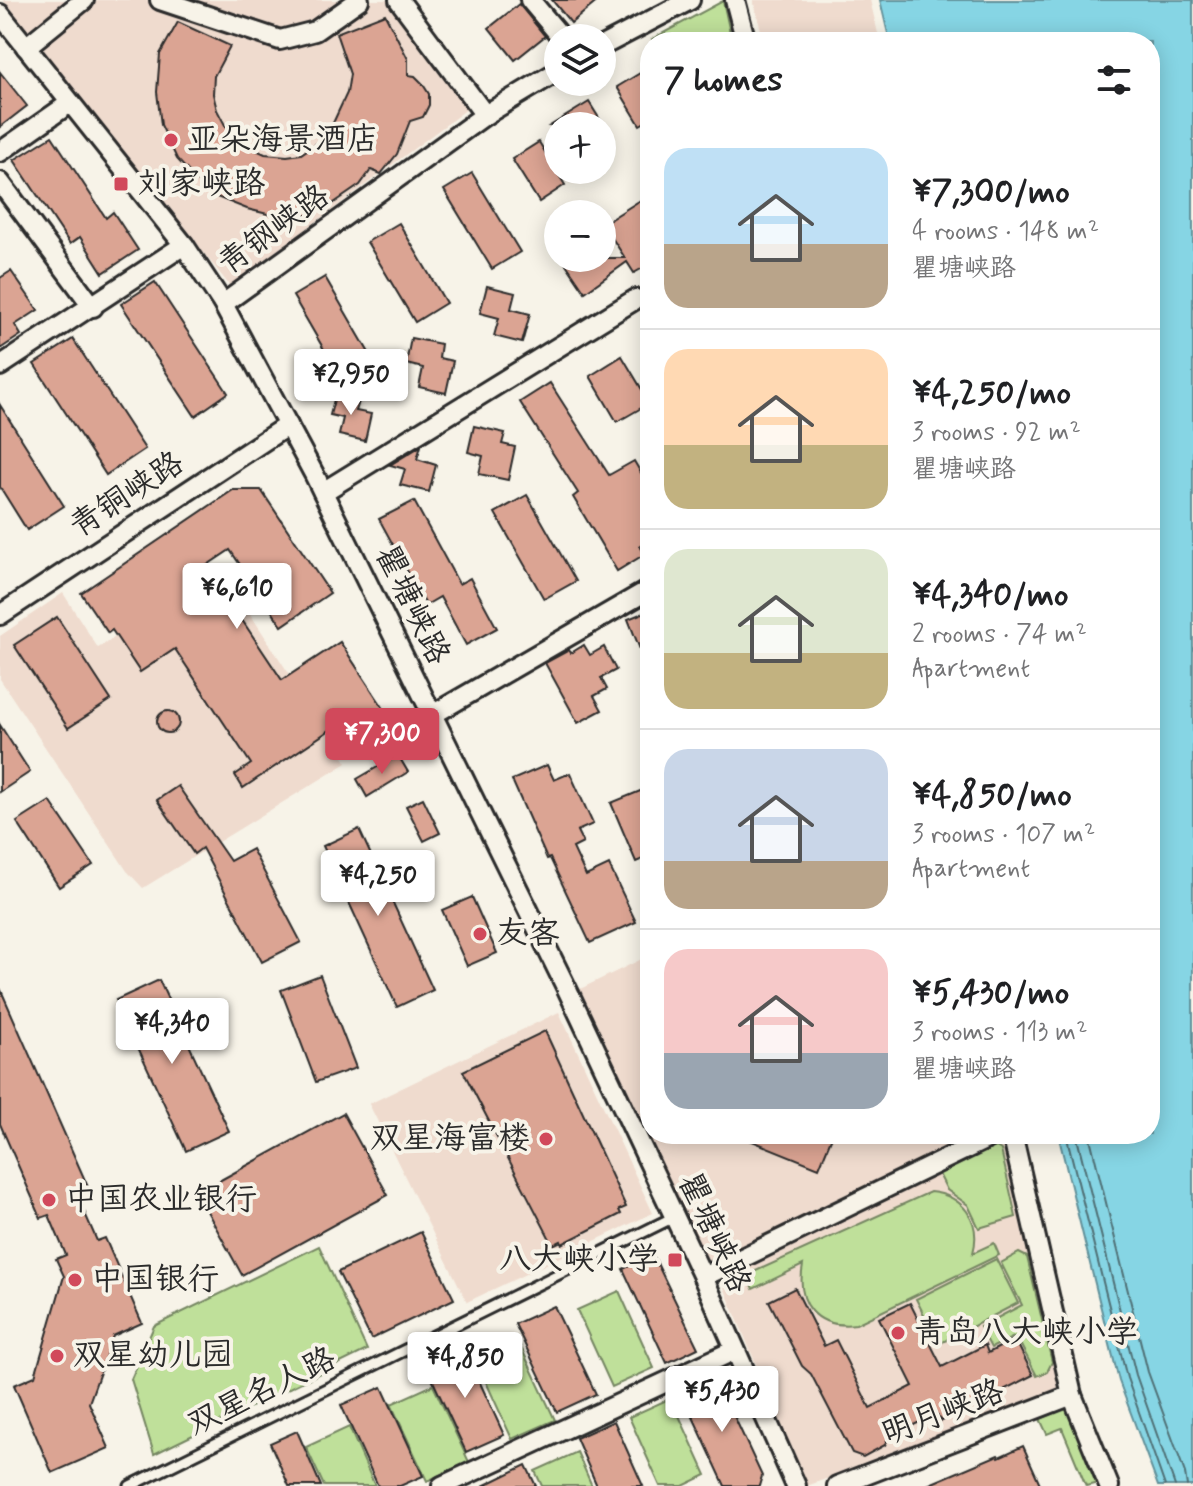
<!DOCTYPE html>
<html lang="en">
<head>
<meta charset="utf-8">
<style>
	:root { --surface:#fff; --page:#f6f6f6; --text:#202124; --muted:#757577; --line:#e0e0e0; --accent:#d1495b }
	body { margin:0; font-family:Mynerve,"LXGW WenKai TC",sans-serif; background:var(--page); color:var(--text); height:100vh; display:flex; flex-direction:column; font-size:30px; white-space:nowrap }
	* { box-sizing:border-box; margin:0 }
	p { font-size:26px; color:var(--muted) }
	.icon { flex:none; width:44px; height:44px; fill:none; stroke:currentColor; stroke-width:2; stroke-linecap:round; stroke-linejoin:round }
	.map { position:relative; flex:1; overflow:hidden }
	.sheet { position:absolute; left:640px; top:32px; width:520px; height:1112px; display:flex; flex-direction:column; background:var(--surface); border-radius:32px; box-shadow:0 4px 20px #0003 }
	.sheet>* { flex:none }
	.fabs { position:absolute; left:544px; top:24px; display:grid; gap:16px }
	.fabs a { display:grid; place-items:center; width:72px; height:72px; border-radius:50%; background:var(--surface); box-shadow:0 4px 20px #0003; font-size:40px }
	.price { position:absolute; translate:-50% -68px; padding:0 18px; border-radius:8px; background:#fff; color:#222; font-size:26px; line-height:52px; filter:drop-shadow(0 2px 4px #0008) }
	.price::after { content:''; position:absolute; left:50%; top:48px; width:24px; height:18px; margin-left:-12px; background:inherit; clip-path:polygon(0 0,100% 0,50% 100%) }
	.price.selected { background:var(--accent); color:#fff }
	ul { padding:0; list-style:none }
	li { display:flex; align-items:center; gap:24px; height:200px; padding:0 24px }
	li+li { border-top:2px solid var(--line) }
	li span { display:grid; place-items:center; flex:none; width:224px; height:160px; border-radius:24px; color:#555 }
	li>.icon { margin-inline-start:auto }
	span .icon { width:96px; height:96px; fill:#fffc; stroke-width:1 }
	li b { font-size:34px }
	h2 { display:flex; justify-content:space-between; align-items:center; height:96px; padding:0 24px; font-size:34px }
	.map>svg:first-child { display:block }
	.built { fill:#efdbce }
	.green { fill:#bfe09a; stroke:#758662; stroke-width:2 }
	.water { fill:#86d5e4; stroke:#62919a; stroke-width:2 }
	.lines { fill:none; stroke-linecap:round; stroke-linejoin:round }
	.shore { stroke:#4f6f75; stroke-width:2 }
	.building { fill:#dba493; stroke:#2b2b2b; stroke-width:2 }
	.service-casing { stroke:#2b2b2b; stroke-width:15 }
	.minor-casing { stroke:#2b2b2b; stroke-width:24 }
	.service { stroke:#f7f3e8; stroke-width:9 }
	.minor { stroke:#f7f3e8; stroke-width:18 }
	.poi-dot { fill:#d1495b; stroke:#f7f3e8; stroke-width:3 }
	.labels { text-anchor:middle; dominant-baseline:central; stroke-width:8; stroke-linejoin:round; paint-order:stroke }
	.poi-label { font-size:32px; fill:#2b2b2b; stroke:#f7f3e8; text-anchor:start }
	.street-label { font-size:32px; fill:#2b2b2b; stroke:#f7f3e8 }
</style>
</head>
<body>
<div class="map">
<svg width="1193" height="1486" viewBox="0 0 1193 1486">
	<rect width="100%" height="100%" fill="#f7f3e8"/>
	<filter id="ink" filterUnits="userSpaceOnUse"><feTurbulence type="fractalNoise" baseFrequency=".0125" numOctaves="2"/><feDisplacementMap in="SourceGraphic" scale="16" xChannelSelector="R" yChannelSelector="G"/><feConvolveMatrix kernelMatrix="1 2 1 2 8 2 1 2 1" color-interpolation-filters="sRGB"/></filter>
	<g filter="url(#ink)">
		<g class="built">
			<path d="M3,0H389L467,109L230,286Z"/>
			<path d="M753,0H870L880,42H764Z"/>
			<path d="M221,569L347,763L143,888L127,871L0,679V636L63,593L98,648Z"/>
			<path d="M650,955V1134H971L706,1265L576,991Z"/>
			<path d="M559,1012L653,1213L467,1302L369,1104Z"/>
			<path d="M1005,1139L1068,1388L807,1486L720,1278Z"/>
		</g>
		<g class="green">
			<path d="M723,1L732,42H654L652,39Z"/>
			<path d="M990,1143L1001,1150L1016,1217L979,1228L968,1205L947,1190L936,1168Z"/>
			<path d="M930,1192C962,1195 982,1220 973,1253L994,1243L999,1255L856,1324C816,1329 796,1304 803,1265L753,1289L747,1275Z"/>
			<path d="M319,1246L367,1350L154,1454L131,1379L154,1326Z"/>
			<path d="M1019,1253L1027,1257L1052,1362L1047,1372L1037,1376L1016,1336L991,1348L980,1327L1022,1305L1001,1263Z"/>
			<path d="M996,1259L1018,1303L939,1344L916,1299Z"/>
			<path d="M619,1291L654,1368L612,1387L577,1310Z"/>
			<path d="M519,1343L555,1420L512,1439L477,1362Z"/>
			<path d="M433,1385L469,1462L427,1481L391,1404Z"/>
			<path d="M671,1398L706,1475L683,1486H660L629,1417Z"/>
			<path d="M1067,1408L1098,1483L1086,1486L1062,1428L1047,1434L1040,1419Z"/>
			<path d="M349,1427L375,1486H324L306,1447Z"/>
			<path d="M577,1452L592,1486H542L535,1471Z"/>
		</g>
		<path class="water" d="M880,0H1193V1486H1158L1119,1381L1058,1134H1150V42H890Z"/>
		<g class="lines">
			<g class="shore">
				<path d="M1066,1134L1127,1378L1165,1486"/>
				<path d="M1076,1134L1136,1375L1175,1486"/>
				<path d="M1089,1134L1148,1372L1185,1473L1187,1486"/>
			</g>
		</g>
		<g class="building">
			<path d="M552,0H599L571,23Z"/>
			<path d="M519,4L545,36L515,60L489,28Z"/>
			<path d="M385,14L408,59V75L415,76L422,83L429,94V105L423,117L410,121L397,154L381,174L371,170L360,185L334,203L308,215L280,217L247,209L209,194L177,159L161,125L157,92L160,54L178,22L230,46L214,76L213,94L217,110L226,127L243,144L265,154L287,156L301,154L327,136L347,93L350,74L336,33Z"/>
			<path d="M650,67V119L640,125L617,87Z"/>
			<path d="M0,72L27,106L0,127Z"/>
			<path d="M589,102L604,126H550Z"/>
			<path d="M52,136L106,218L113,212L138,250L103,273L80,237L70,244L14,160Z"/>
			<path d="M539,142L565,185L539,202L512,159Z"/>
			<path d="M472,173L520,252L492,269L444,190Z"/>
			<path d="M650,194V264L634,273L627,262L585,292L562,258H625L603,224Z"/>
			<path d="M399,223L446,303L415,322L367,242Z"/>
			<path d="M11,271L38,310L15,325L21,335L0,349V278Z"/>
			<path d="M325,277L372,358L340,377L293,296Z"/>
			<path d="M155,282L228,393L195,416L121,304Z"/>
			<path d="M487,286L515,293L511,309L530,314L522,343L494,336L499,318L480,313Z"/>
			<path d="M411,338L441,344L439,358L453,361L446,393L419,387L423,368L406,364Z"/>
			<path d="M73,339L145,449L106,475L34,364Z"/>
			<path d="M622,356L650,403L617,422L590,376Z"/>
			<path d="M550,383L609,475L634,461L650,488V540L640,546L645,554L617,571L573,497L578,493L520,402Z"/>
			<path d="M336,392L360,398L356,411L371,414L365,441L339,435L343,418L330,415Z"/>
			<path d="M0,405L64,506L27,530L0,487Z"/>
			<path d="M474,426L505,433L502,444L515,447L508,480L479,474L483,456L468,452Z"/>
			<path d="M421,446L417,459L436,465L429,492L400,485L405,469L390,465Z"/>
			<path d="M233,490H261L330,593L282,626L230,550L206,566L282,680L340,642L392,721L357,744L342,722L243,788L235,775L251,764L175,649L140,672L112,630L108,633L81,593Z"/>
			<path d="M527,495L576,581L544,599L495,513Z"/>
			<path d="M414,501L459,584L470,578L497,628L466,645L440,597L426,605L379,519Z"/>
			<path d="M650,610V672H649L628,619Z"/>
			<path d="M57,617L111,700L68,728L14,645Z"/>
			<path d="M584,645L590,655L604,647L616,670L601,678L607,689L594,696L602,710L578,723L545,663L569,650L571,653Z"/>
			<circle cx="168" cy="722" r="11"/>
			<path d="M0,725L30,772L0,792Z"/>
			<path d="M398,755L408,772L367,797L357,779Z"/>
			<path d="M547,765L554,780L570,773L593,824L577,831L583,843L573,848L586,876L609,865L636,922L590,943L550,858L547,859L512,780Z"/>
			<path d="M178,786L230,861L252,849L301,942L262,962L202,848L194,854L157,800Z"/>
			<path d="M650,787V856L636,862L611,803Z"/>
			<path d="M423,798L440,833L424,841L406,806Z"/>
			<path d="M50,801L93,865L59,887L17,822Z"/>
			<path d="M359,829L433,990L397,1007L323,846Z"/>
			<path d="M472,897L497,953L467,966L442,910Z"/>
			<path d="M320,975L356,1068L316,1082L281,990Z"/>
			<path d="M159,980L229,1131L186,1151L116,1000Z"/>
			<path d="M0,988L92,1196L80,1202L97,1241L105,1238L142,1323L113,1336L89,1403L109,1448L52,1473L14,1385L35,1376L64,1276L56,1259L66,1255L49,1215L41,1218L0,1124Z"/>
			<path d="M545,1031L626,1207L619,1210L621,1214L562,1244L561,1241L553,1245L463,1071Z"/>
			<path d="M343,1113L388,1195L242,1275L197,1193Z"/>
			<path d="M735,1134H833L819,1168Z"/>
			<path d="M421,1232L454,1299L371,1339L338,1272Z"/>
			<path d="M653,1255L698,1348L667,1363L623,1269Z"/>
			<path d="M795,1288L824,1346L836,1340L870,1408L913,1386L879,1318L910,1303L942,1367L985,1345L988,1353L1015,1339L1033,1375L942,1421L936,1414L889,1437L885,1445L863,1457L852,1453L811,1374L802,1366L769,1301Z"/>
			<path d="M554,1306L596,1394L557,1412L515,1324Z"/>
			<path d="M464,1348L504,1435L466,1452L426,1366Z"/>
			<path d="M715,1375L762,1476L759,1486H725L681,1391Z"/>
			<path d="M382,1387L423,1476L400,1486H378L341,1405Z"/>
			<path d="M614,1421L643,1486H597L576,1438Z"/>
			<path d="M297,1431L321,1486H289L270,1443Z"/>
			<path d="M1023,1446L1041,1486H925L998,1455L999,1457Z"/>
			<path d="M526,1465L536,1486H483Z"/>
		</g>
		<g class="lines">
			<g class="service-casing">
				<path id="service" d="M130,1486L674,1217"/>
			</g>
			<g class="minor-casing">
				<g id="minor">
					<path d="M160,0L280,40L315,31L359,0"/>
					<path d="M399,0L485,115"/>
					<path d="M530,0L562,38"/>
					<path d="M735,0L746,42"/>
					<path d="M0,14L184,245L223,304L314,474L567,989L703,1277L796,1486"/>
					<path d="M602,46L690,0"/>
					<path d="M26,47L84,0"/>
					<path d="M0,152L70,103"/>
					<path d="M0,182L93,307"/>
					<path d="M223,304L485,115L558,71"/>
					<path d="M0,366L184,245"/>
					<path d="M323,492L636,299"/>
					<path d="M0,615L288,425"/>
					<path d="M432,715L650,589"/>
					<path d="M1012,1134L1072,1395L1109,1486"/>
					<path d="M703,1277L997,1134"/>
					<path d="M442,1486L735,1350"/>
					<path d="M837,1486L1072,1395"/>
				</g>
			</g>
			<use href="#service" class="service"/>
			<use href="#minor" class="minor"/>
		</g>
	</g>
	<g class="poi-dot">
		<circle cx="171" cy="140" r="8"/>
		<rect x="113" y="176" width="16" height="16" rx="4"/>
		<circle cx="480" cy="934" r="8"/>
		<circle cx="546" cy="1139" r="8"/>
		<circle cx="49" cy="1200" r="8"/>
		<rect x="667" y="1252" width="16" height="16" rx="4"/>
		<circle cx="75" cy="1280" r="8"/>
		<circle cx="898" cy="1333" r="8"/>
		<circle cx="57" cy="1356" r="8"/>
	</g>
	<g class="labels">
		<g class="poi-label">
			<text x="187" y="140">亚朵海景酒店</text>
			<text x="137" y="184">刘家峡路</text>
			<text x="496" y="934">友客</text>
			<text x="530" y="1139" text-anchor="end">双星海富楼</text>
			<text x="65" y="1200">中国农业银行</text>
			<text x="659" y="1260" text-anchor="end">八大峡小学</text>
			<text x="91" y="1280">中国银行</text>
			<text x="914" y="1333">青岛八大峡小学</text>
			<text x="73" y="1356">双星幼儿园</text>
		</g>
		<g class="street-label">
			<text transform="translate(274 230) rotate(-36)">青钢峡路</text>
			<text transform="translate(127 495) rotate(-33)">青铜峡路</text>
			<text transform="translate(412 605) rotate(64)">瞿塘峡路</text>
			<text transform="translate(714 1233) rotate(65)">瞿塘峡路</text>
			<text transform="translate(262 1392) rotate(-26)">双星名人路</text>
			<text transform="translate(943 1413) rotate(-21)">明月峡路</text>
		</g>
	</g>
</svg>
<div class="fabs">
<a><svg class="icon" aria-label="layers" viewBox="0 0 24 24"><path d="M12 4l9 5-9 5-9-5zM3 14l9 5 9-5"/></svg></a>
<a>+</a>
<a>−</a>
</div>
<b class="price" style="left:351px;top:417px">¥2,950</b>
<b class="price" style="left:237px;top:631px">¥6,610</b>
<b class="price selected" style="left:382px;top:776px">¥7,300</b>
<b class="price" style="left:378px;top:918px">¥4,250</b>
<b class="price" style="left:172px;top:1066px">¥4,340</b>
<b class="price" style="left:465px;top:1400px">¥4,850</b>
<b class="price" style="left:722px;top:1434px">¥5,430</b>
<section class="sheet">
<h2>7 homes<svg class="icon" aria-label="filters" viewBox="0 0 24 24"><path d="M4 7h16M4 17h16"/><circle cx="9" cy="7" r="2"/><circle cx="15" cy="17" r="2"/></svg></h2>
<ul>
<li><span style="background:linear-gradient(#bfe0f5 60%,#b9a48a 0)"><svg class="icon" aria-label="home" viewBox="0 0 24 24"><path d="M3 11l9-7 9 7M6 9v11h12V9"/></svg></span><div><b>¥7,300/mo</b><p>4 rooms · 148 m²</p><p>瞿塘峡路</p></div></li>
<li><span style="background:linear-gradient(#ffd9b3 60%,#c2b280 0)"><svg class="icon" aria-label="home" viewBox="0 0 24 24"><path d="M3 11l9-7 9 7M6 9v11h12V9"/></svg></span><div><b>¥4,250/mo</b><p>3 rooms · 92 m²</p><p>瞿塘峡路</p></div></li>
<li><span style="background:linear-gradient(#dfe7d0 65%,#c2b280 0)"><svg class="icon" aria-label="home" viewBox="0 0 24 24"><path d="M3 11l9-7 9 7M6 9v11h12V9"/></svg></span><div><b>¥4,340/mo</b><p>2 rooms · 74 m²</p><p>Apartment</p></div></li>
<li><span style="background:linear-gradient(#c9d6e8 70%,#b9a48a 0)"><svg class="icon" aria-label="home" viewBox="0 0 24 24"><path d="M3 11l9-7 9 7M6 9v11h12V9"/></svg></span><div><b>¥4,850/mo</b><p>3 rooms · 107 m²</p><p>Apartment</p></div></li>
<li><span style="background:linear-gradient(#f6c9c9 65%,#9aa5b1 0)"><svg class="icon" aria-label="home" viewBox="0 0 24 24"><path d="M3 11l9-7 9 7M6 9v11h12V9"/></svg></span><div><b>¥5,430/mo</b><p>3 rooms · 113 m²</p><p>瞿塘峡路</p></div></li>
</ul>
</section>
</div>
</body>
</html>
